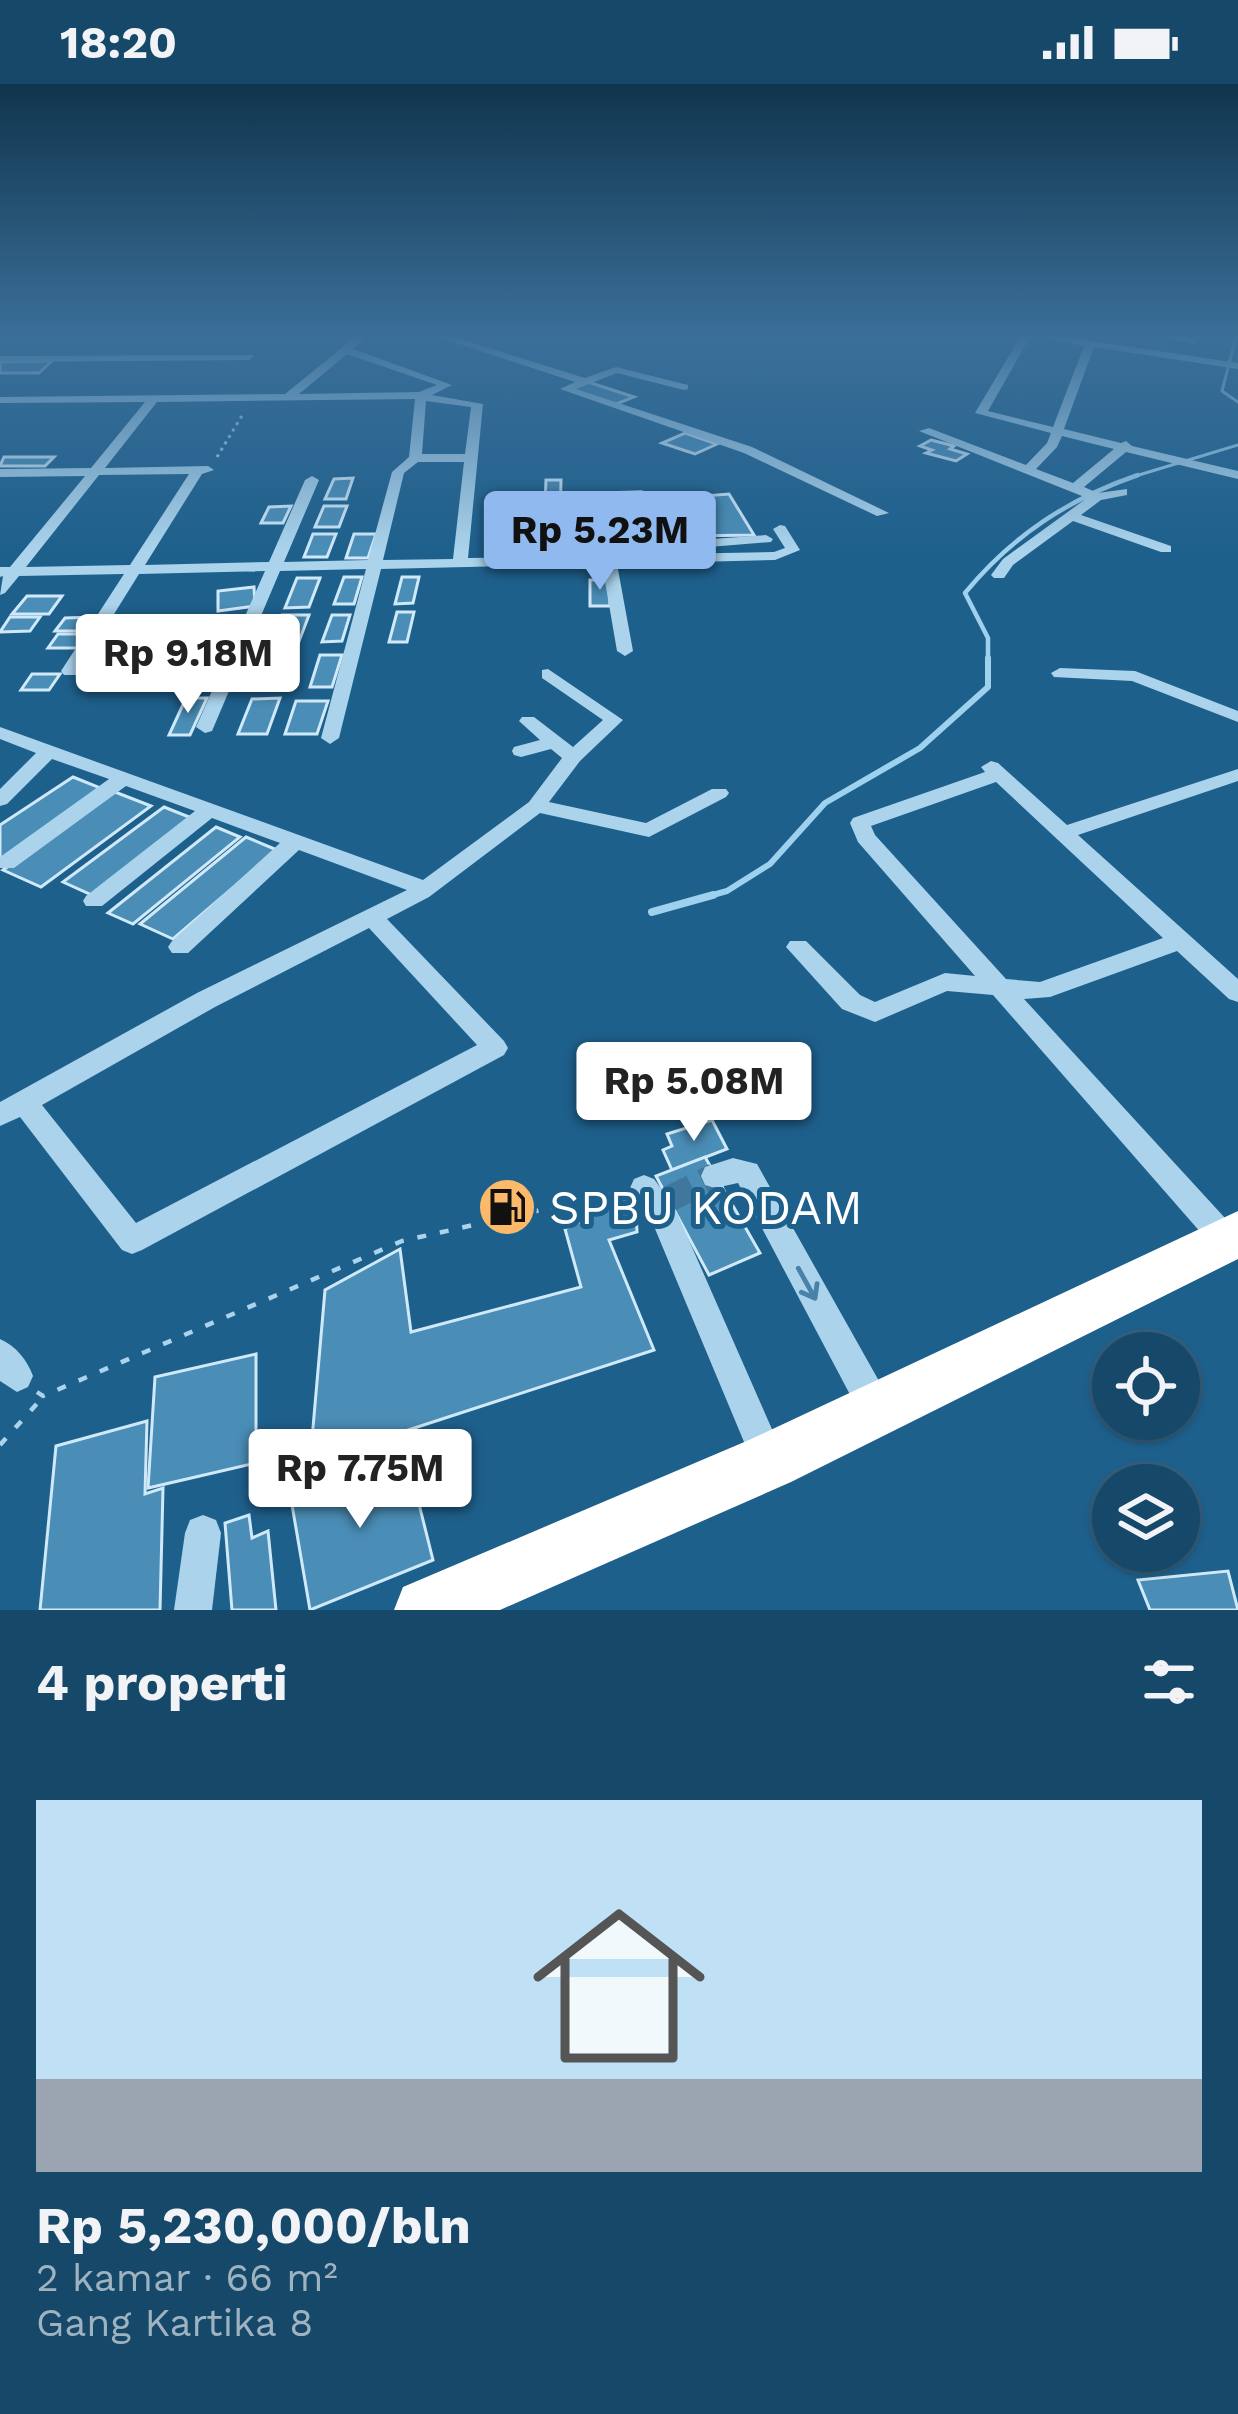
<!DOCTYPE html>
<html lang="id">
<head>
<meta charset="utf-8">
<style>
	:root { --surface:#164869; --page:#235271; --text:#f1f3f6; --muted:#9eb2c0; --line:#35607d; --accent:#90b9f0 }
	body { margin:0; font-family:"Work Sans",sans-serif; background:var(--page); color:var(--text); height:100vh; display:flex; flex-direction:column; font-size:45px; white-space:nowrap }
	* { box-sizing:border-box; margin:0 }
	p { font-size:39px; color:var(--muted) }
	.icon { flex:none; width:66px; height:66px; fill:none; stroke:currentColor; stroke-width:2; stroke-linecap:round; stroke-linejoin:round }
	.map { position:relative; height:1526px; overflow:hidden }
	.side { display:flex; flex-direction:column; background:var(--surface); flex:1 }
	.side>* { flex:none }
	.fabs { position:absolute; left:1092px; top:1248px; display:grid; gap:24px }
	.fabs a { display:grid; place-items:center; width:108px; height:108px; border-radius:50%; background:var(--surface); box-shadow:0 3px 9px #0004,0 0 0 3px var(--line); font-size:60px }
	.price { position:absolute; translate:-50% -102px; padding:0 27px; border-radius:12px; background:#fff; color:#222; font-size:39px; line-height:78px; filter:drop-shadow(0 3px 6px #0008) }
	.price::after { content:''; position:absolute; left:50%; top:72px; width:36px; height:27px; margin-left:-18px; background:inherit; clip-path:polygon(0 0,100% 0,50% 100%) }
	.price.on { background:var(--accent); color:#111 }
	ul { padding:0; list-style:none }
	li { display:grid; align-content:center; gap:24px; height:636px; padding:0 36px }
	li+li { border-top:3px solid var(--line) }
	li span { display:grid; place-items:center; height:372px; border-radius:0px; color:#555 }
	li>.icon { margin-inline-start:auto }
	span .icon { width:216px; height:216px; fill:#fffc; stroke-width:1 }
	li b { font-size:51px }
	h2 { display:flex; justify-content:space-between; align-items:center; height:144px; padding:0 36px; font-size:51px }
	.status { display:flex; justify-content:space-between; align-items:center; height:84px; padding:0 60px; background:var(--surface); direction:ltr }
	.status svg { height:33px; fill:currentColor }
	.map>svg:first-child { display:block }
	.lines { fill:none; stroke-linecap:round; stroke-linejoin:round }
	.stream-far3 { stroke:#9ed1ee; stroke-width:3 }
	.stream-far2 { stroke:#9ed1ee; stroke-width:4.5 }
	.stream-far1 { stroke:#9ed1ee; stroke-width:6 }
	.stream { stroke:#9ed1ee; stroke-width:8 }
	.building { fill:#4a8db6; stroke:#d0e9f9; stroke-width:3 }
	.minor-tunnel { stroke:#40789d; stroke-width:26; stroke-dasharray:26 12; stroke-linecap:butt }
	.path-far1 { stroke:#abd3ec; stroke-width:3; stroke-dasharray:3 4.5; stroke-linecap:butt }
	.path { stroke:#abd3ec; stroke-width:4.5; stroke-dasharray:9 14; stroke-linecap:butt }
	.minor { fill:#abd3ec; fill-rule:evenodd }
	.highway { fill:#fff; fill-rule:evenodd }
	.oneway { stroke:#4882a9 }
	.labels { text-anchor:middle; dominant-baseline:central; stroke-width:10; stroke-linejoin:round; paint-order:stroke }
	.near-poi-label { font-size:48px; fill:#fff; stroke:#1e608c; text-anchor:start }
</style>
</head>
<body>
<div class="status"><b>18:20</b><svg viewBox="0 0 49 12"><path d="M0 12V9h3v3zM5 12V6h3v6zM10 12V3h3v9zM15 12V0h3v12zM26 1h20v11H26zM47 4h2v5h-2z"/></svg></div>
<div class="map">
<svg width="1238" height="1526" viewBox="0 0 1238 1526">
	<rect width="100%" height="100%" fill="#1e608c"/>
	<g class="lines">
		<g class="stream-far3">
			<path d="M1236,253L1222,307L1238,318"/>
			<path d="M1129,394L1238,361"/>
		</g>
		<path class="stream-far2" d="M988,577V554L965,509C1012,452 1068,415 1138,391"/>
		<path class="stream-far1" d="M702,814L727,807L770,780L825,719L920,664L988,603V574"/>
		<path class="stream" d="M652,828L713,811"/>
	</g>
	<g class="building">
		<path d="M52,277L39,289H0V278Z"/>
		<path d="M588,298L634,313L614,321L568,305Z"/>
		<path d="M685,349L717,360L695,370L662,359Z"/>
		<path d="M931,356L954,362L950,365L967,370L956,377L926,369L932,366L920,362Z"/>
		<path d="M4,373H54L45,382H0Z"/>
		<path d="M353,394L346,415H325L334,395Z"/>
		<path d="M546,396H561L560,440H544Z"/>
		<path d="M729,410L754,451L689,452L683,440L692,439L678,414Z"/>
		<path d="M291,422L283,439H261L269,423Z"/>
		<path d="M324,422H347L339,443H315Z"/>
		<path d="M313,450H336L327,473H304Z"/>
		<path d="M354,450H376L368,474H346Z"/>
		<path d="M344,493H362L354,520H334Z"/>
		<path d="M402,493H419L413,519L395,520Z"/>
		<path d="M297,494H320L309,523L285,524Z"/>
		<path d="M590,496H609L610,522H590Z"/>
		<path d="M254,503L255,522L218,527V507Z"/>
		<path d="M27,512H62L49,530H12Z"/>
		<path d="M397,528H414L407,558H389Z"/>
		<path d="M282,531H309L298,560H270Z"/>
		<path d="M332,531H350L342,557L322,558Z"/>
		<path d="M222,532H243L229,562H208Z"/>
		<path d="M10,533H40L30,547L0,548Z"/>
		<path d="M94,533L85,547H55L65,534Z"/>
		<path d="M130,549H164L158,561H123Z"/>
		<path d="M58,550H87L78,564H48Z"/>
		<path d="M295,569L282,603L253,604L267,570Z"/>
		<path d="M320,571H342L332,603H310Z"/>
		<path d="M122,572H145L137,588H112Z"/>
		<path d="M204,572H229L213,606H188Z"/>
		<path d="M32,590H60L49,606H21Z"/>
		<path d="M186,614H207L190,651H169Z"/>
		<path d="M280,614L267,650H238L252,615Z"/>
		<path d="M296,617H328L317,650H285Z"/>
		<path d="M73,693L103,705L0,777V741Z"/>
		<path d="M115,708L151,722L41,803L3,786Z"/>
		<path d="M164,723L194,735L94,812L63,798Z"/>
		<path d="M216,743L240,753L133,840L108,829Z"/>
		<path d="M246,753L277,766L173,855L140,840Z"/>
		<path d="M712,1036L727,1065L672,1086L663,1066L672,1062L667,1050Z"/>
		<path d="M705,1073L760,1169L709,1191L656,1092Z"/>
		<path d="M635,1110L637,1148L609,1156L654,1266L310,1378L325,1206L400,1165L411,1248L581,1203L565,1145Z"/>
		<path d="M256,1270V1379L148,1404L155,1293Z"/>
		<path d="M147,1337L145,1410L163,1404L160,1526H40L56,1362Z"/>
		<path d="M406,1368L433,1476L310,1526L291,1415Z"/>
		<path d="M249,1431L252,1454L268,1447L276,1526H232L225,1439Z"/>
		<path d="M1228,1487L1238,1526H1150L1138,1496Z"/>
	</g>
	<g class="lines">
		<path class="minor-tunnel" d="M669,1115L715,1092"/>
		<g class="path-far1">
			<path d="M217,373L243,330"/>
			<path d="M550,1124L619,1108"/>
		</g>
		<g class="path">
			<path d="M37,1308L43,1312L402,1157L563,1121"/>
			<path d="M0,1361L42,1314"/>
		</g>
		<g class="minor">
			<path d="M355,253H366L353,265L452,301L432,311L483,320L468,474L547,473V445L554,441L561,445V472L654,470L637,414L569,417L562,413L569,409L642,406L649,410L669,470L774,468L785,464L773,445L780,441L785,442L800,466L775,476L617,480L633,567L625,572L617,567L602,480L381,485L339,654L330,660L321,654L366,485L280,487L212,647L205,649L196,643L265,487L139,490L76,591H64L61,587L124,490L19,492L5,509L0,511L3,492L0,493V483H10L85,392L0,393V385L91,384L145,318L0,319V313L285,310ZM347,270L437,301L419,308L299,310ZM415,315L409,373L392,388L368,476L284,478L319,396L312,392L305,396L269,478L145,481L202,390L214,386L208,382L105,384L157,318ZM426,317L471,323L465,370H422ZM418,378H464L453,475L383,476L404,389ZM189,390L130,481L26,483L99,391Z"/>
			<path d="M438,253H454L585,294L616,283L688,301V305L684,306L617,289L576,305L752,363L889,429L877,432L744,369L560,305L575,298Z"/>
			<path d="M1020,253H1030L988,327L1053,343L1084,262L1039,253H1066L1238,279V285L1094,263L1064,345L1121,359L1126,357L1132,362L1238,387V395L1126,368L1084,403L1098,409L1127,405V411L1101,416L1081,431L1171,462V468H1161L1073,437L1013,481L1004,494H994L991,491L1003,475L1087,414L919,347L929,344L1026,381L1047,359L1051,349L975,329ZM1062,352L1114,365L1073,399L1036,385L1057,363Z"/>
			<path d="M1164,253H1189L1198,257L1193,260Z"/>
			<path d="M254,271L250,276L0,278V272Z"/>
			<path d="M766,451L773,455L771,458L684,465L677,461L684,457Z"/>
			<path d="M1060,584L1135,587L1238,627V638L1132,597L1054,593L1051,589Z"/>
			<path d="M548,585L623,636L580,677L549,718L646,739L712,705H726L729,709L726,713L649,753L540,729L429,813L387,835L504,957L508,964L504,971L142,1166L132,1170L122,1166L20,1033L0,1042V1018L197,909L407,806L299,766L188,869H172L168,863L172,857L280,759L212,734L102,822H86L83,817L86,812L195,727L126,702L14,784H0V773L109,695L52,675L7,720L0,722V705L36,669L0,655V643L423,796L529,718L562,674L551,665L521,673L514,671L512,667L514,663L540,656L519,637L522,633H534L573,663L603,636L542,594V586ZM369,844L477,961L136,1139L42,1021L215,923Z"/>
			<path d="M991,677L998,679L1067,741L1238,685V697L1078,751L1238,895V918L1229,915L1177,867L1050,913L1024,915L1236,1146V1166L1226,1170L1216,1166L993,911L947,907L875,938L842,925L786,863L790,857H806L860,911L875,918L945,889L975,892L858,758L850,739L853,734L985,688L981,683ZM996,698L1163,854L1040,898L1006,895L875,751L871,742Z"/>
			<path d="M733,1074L757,1080L888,1313L893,1325L888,1337L876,1342L864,1337L738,1099L715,1104L705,1101L701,1092L705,1083Z"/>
			<path d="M644,1091L654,1095L673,1120L786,1377L781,1389L769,1394L757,1389L648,1128L630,1104L634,1095Z"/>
			<path d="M0,1255C16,1262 27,1276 33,1292L28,1303L17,1308L0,1297Z"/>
			<path d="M203,1431L216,1436L221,1449L212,1526H174L185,1449L190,1436Z"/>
		</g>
		<path class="highway" d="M1238,1127V1175L791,1398L500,1526H394L403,1503L749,1356Z"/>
	</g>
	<defs><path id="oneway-shaft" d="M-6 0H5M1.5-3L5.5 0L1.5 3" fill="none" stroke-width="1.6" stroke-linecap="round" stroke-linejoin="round" transform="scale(3)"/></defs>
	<use class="oneway" href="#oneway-shaft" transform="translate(807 1200) rotate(61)"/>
	<linearGradient id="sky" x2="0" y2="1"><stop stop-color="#10354d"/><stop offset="0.54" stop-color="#3b6f99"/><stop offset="1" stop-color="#3b6f99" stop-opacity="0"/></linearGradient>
	<rect width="1238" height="467" fill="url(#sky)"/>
	<defs>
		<g id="fuel-disc" transform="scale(3)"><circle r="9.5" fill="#fcb969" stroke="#1e608c"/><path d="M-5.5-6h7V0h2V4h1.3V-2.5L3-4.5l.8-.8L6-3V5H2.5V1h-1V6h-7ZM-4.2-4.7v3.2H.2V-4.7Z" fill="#111"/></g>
	</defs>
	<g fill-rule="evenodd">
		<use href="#fuel-disc" x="507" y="1123"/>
	</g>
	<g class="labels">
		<g class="near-poi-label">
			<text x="549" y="1123">SPBU KODAM</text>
		</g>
	</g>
</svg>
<div class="fabs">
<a><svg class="icon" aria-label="locate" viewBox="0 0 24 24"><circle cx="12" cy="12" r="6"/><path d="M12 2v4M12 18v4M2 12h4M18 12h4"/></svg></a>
<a><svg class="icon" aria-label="layers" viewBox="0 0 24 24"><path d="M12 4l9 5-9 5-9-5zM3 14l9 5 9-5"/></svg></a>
</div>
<b class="price on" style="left:600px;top:509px">Rp 5.23M</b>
<b class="price" style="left:188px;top:632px">Rp 9.18M</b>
<b class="price" style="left:694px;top:1060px">Rp 5.08M</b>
<b class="price" style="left:360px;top:1447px">Rp 7.75M</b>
</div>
<section class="side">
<h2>4 properti<svg class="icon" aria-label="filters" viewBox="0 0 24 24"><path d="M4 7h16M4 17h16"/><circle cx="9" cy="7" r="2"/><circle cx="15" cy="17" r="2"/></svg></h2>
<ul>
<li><span style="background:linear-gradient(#bfe0f5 75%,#9aa5b1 0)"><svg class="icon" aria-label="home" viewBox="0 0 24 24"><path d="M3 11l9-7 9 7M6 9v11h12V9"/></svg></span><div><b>Rp 5,230,000/bln</b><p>2 kamar · 66 m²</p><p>Gang Kartika 8</p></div></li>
</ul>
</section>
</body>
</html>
